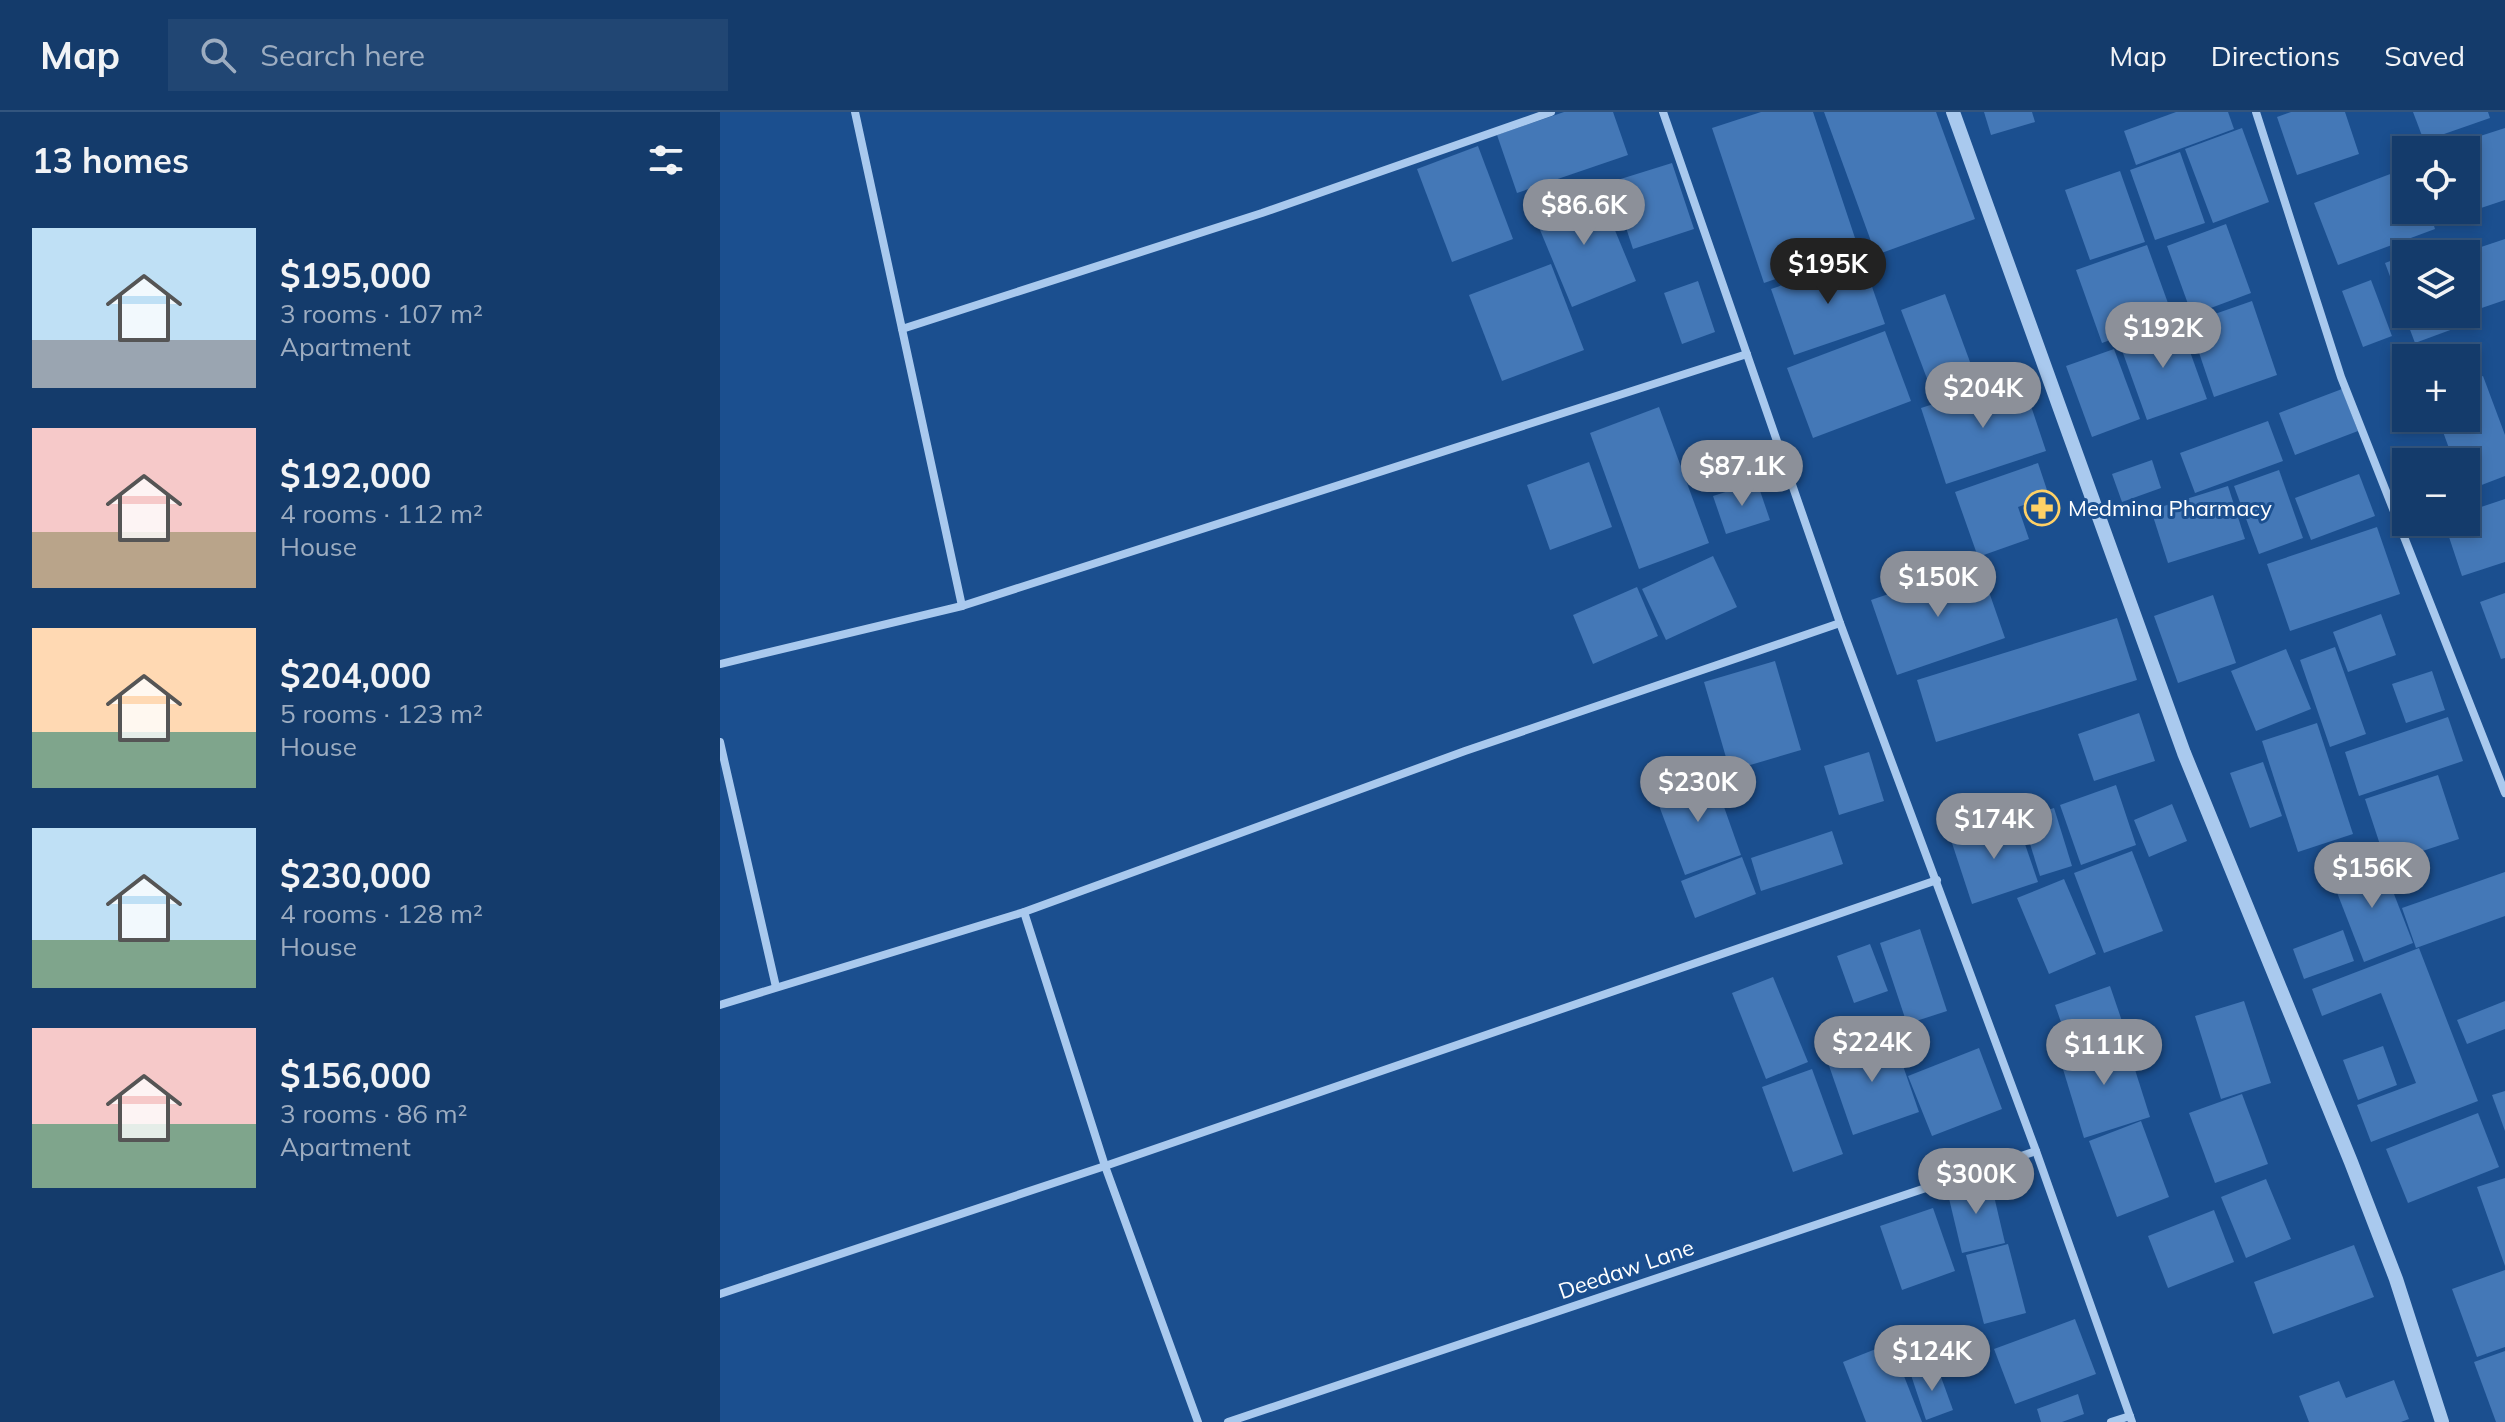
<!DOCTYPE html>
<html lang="en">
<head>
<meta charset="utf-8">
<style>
	:root { --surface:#143b6b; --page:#214673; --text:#f1f3f6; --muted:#9dadc1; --line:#33557e; --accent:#8c9099 }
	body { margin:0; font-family:Mulish,sans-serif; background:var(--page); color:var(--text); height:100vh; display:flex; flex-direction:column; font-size:30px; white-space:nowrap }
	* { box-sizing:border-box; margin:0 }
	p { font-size:26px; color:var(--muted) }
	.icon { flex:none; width:44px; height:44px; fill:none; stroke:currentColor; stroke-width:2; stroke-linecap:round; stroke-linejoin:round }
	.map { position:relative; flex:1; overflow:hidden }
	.side { display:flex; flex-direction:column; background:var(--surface); width:720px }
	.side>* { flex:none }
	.fabs { position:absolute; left:1672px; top:24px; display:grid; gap:16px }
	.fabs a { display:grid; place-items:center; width:88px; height:88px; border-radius:0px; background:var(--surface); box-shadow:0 4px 12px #0003,0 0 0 2px var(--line); font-size:40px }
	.price { position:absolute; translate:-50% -68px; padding:0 18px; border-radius:28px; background:var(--accent); color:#fff; font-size:26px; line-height:52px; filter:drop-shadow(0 2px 4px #0008) }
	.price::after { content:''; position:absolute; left:50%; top:48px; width:24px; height:18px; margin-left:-12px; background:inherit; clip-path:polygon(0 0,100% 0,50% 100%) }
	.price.active { background:#222; color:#fff }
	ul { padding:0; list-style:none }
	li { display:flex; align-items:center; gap:24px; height:200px; padding:0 32px }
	li span { display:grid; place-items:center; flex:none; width:224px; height:160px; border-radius:0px; color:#555 }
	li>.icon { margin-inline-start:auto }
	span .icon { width:96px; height:96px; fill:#fffc; stroke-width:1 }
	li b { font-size:34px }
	h2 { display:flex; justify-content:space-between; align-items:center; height:96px; padding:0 32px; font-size:34px }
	header { display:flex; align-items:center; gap:48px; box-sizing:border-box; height:112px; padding:0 40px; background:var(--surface); border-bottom:2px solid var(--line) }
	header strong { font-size:38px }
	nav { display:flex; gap:44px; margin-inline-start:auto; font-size:28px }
	.search { width:560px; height:72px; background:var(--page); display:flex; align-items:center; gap:20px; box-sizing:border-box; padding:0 28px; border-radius:0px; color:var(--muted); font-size:30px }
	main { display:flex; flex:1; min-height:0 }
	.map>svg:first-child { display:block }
	.building { fill:#4478b7 }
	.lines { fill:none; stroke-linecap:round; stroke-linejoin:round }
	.minor { stroke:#a9c9ee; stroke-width:8 }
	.tertiary { stroke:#a9c9ee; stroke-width:14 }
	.labels { text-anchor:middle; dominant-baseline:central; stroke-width:6; stroke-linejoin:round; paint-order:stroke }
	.poi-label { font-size:22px; fill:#fff; stroke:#1b4f8f; text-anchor:start }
	.street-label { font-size:22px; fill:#fff; stroke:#1b4f8f }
</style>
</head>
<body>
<header>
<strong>Map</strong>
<div class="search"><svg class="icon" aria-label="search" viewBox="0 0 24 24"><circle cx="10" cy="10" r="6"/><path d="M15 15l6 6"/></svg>Search here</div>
<nav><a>Map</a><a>Directions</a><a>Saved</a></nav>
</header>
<main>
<section class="side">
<h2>13 homes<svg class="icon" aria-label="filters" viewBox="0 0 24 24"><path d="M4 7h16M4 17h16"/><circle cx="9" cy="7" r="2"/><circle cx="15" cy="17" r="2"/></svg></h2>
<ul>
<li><span style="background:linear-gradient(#bfe0f5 70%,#9aa5b1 0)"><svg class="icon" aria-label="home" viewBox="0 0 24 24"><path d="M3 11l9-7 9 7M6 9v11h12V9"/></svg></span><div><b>$195,000</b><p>3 rooms · 107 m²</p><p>Apartment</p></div></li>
<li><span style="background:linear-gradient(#f6c9c9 65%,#b9a48a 0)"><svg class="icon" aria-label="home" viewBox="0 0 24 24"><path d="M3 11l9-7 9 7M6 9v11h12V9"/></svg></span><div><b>$192,000</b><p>4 rooms · 112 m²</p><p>House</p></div></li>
<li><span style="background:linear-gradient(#ffd9b3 65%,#7fa58c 0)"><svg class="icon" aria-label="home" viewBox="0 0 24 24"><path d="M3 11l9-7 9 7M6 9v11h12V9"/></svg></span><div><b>$204,000</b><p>5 rooms · 123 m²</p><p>House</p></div></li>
<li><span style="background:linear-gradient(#bfe0f5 70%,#7fa58c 0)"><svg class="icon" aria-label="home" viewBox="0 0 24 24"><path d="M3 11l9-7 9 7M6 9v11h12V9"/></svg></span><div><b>$230,000</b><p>4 rooms · 128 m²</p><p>House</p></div></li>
<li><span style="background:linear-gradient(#f6c9c9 60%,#7fa58c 0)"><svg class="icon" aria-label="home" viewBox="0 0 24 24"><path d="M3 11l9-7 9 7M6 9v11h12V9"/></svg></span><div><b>$156,000</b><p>3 rooms · 86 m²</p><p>Apartment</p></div></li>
</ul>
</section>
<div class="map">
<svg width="1785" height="1310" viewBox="0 0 1785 1310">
	<rect width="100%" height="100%" fill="#1b4f8f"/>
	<g class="building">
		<path d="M844,0H893L908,43L797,81L777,23Z"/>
		<path d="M1041,0H1093L1139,138L1044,171L992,16Z"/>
		<path d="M1104,0H1216L1255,107L1156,143Z"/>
		<path d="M1264,0H1312L1315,10L1271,23Z"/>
		<path d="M1456,0H1508L1514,17L1416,53L1404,19Z"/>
		<path d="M1571,0H1625L1639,42L1577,63L1557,5Z"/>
		<path d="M1693,0H1768L1770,6L1704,29Z"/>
		<path d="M1522,16L1549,90L1493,111L1465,37Z"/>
		<path d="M1785,16V88L1722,109L1718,98H1746V38L1720,37Z"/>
		<path d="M758,34L793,127L732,150L697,57Z"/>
		<path d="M1460,40L1485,111L1435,128L1410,58Z"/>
		<path d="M952,51L974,117L913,137L891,70Z"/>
		<path d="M1686,56V98H1709L1715,117L1618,153L1594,91Z"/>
		<path d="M1400,59L1425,130L1370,148L1345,78Z"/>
		<path d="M877,75L916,169L852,195L813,101Z"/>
		<path d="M1506,112L1531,181L1472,203L1447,134Z"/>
		<path d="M1785,127V188L1750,200L1746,188V140Z"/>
		<path d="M1722,129L1727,142H1689Z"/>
		<path d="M1427,133L1453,205L1382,231L1356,158Z"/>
		<path d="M1686,143V202H1746V194L1752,210L1695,231L1665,151Z"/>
		<path d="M1142,146L1165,212L1074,243L1051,177Z"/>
		<path d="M831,152L864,238L782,269L749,183Z"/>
		<path d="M1651,168L1672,224L1643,235L1622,179Z"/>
		<path d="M978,169L995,220L962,232L944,181Z"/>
		<path d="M1225,182L1257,269L1214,285L1181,198Z"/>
		<path d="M1532,189L1557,263L1494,285L1469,211Z"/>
		<path d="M1459,209L1487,287L1427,308L1399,230Z"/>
		<path d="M1165,219L1191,289L1093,326L1067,256Z"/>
		<path d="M1394,237L1420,307L1372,325L1346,254Z"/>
		<path d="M1301,264L1326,339L1226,372L1201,296Z"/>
		<path d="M1763,264L1785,323V364L1746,379V350H1734L1718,306H1746V270Z"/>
		<path d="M1622,277L1638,319L1575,343L1559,301Z"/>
		<path d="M939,295L989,431L919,457L870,321Z"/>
		<path d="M1548,309L1563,349L1475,381L1460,341Z"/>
		<path d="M1432,348L1441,376L1402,390L1392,362Z"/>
		<path d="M869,350L892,415L830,438L807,373Z"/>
		<path d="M1318,351L1329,384L1298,395L1309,427L1258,445L1235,380Z"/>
		<path d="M1559,358L1583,426L1539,442L1514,374Z"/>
		<path d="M1639,362L1655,404L1591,428L1575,386Z"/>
		<path d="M1037,370L1050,408L1006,422L993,384Z"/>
		<path d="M1508,374L1525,427L1448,451L1431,398Z"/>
		<path d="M1785,387V450L1742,464L1724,410H1746V400Z"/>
		<path d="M1657,415L1680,482L1570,519L1547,452Z"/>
		<path d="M993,444L1017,495L946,528L922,477Z"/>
		<path d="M1259,451L1285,526L1177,563L1151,488Z"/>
		<path d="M917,475L938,524L873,552L853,503Z"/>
		<path d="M1785,481V546L1781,547L1760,490Z"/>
		<path d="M1493,483L1516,551L1458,571L1434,504Z"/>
		<path d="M1661,502L1676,543L1628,560L1613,520Z"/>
		<path d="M1397,506L1417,568L1216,630L1197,568Z"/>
		<path d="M1615,535L1646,622L1610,635L1580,548Z"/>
		<path d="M1566,537L1591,597L1536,619L1511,559Z"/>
		<path d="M1055,549L1081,638L1010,659L984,570Z"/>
		<path d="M1712,559L1725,598L1686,611L1672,572Z"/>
		<path d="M1419,601L1435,649L1374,669L1358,622Z"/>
		<path d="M1728,605L1743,649L1639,684L1625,640Z"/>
		<path d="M1597,611L1633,722L1578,740L1542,629Z"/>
		<path d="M1149,640L1164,689L1119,703L1104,654Z"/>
		<path d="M1543,650L1562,704L1530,716L1510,661Z"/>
		<path d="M992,661L1021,743L965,763L935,683Z"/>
		<path d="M1718,663L1739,727L1666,751L1645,687Z"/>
		<path d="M1396,673L1416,733L1361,753L1340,693Z"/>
		<path d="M1452,692L1467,729L1429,745L1414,708Z"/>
		<path d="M1334,696L1352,754L1320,764L1302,706Z"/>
		<path d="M1296,706L1318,770L1252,792L1231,728Z"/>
		<path d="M1112,719L1123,752L1041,779L1031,746Z"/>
		<path d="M1412,739L1443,819L1384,841L1354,761Z"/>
		<path d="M1022,745L1036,782L975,806L961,769Z"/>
		<path d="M1660,746L1693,831L1644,850L1611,765Z"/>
		<path d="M1785,760V804L1696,836L1682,796Z"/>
		<path d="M1344,767L1376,842L1329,862L1297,786Z"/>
		<path d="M1200,817L1227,899L1187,912L1160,831Z"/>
		<path d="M1623,818L1634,849L1584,867L1573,837Z"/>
		<path d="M1150,832L1168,879L1134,891L1117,844Z"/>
		<path d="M1699,836L1758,989L1651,1030L1637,993L1696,971L1661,881L1602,904L1592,877Z"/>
		<path d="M1053,865L1088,950L1046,967L1012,881Z"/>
		<path d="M1390,874L1404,915L1349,933L1335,893Z"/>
		<path d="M1524,889L1551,971L1501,987L1475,904Z"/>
		<path d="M1785,889V917L1747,932L1737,908Z"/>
		<path d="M1172,922L1199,1000L1133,1023L1106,945Z"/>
		<path d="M1404,923L1430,1005L1364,1026L1339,944Z"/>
		<path d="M1663,934L1677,973L1638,988L1623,948Z"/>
		<path d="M1259,936L1282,997L1212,1024L1188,964Z"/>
		<path d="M1092,957L1123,1042L1073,1060L1042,975Z"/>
		<path d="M1785,979V1019L1772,983Z"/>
		<path d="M1522,982L1548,1052L1495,1071L1469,1001Z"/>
		<path d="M1758,1001L1779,1055L1688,1091L1666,1037Z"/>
		<path d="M1421,1009L1449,1085L1397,1105L1369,1029Z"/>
		<path d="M1785,1066V1154L1757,1075Z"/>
		<path d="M1270,1067L1285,1131L1242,1141L1227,1078Z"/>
		<path d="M1546,1067L1571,1127L1526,1146L1501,1085Z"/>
		<path d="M1213,1096L1235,1159L1182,1178L1160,1114Z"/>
		<path d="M1494,1098L1514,1150L1448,1176L1428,1124Z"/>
		<path d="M1288,1132L1306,1201L1264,1212L1246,1143Z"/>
		<path d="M1634,1133L1654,1185L1553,1222L1534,1170Z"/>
		<path d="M1785,1158V1235L1757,1245L1732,1177Z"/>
		<path d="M1355,1207L1376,1262L1295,1292L1274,1237Z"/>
		<path d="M1171,1231L1202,1310H1146L1123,1250Z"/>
		<path d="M1785,1239V1310H1776L1754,1250Z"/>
		<path d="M1217,1254L1233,1298L1206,1308L1191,1263Z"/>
		<path d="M1674,1268L1689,1307L1681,1310H1589L1579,1284L1619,1269L1626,1286Z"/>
		<path d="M1358,1282L1364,1302L1342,1310H1321L1317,1297Z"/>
	</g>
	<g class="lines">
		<g class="minor">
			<path d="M135,0L242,494"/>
			<path d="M943,0L1120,511L1316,1039L1412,1310"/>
			<path d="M1536,0L1621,265L1785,681"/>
			<path d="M182,217L542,101L831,0"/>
			<path d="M0,552L242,494L1027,242"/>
			<path d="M0,630L56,875"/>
			<path d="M304,800L385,1054L478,1310"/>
			<path d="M0,893L304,800L745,639L1120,511"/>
			<path d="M0,1182L385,1054L1217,768"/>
			<path d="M508,1310L1316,1039"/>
			<path d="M1391,1310L1410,1304"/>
		</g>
		<path class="tertiary" d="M1233,0L1464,641L1631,1050L1676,1167L1722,1310"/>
	</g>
	<defs>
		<g id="pharmacy-ring" transform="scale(1.8)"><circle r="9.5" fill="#1b4f8f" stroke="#ffd166" stroke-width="1.5"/><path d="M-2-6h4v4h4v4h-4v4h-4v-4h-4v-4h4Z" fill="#ffd166"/></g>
	</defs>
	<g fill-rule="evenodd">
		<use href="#pharmacy-ring" x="1322" y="396"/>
	</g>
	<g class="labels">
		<g class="poi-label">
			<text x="1348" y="396">Medmina Pharmacy</text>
		</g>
		<g class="street-label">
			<text transform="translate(906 1157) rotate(-19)">Deedaw Lane</text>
		</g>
	</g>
</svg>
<div class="fabs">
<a><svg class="icon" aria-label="locate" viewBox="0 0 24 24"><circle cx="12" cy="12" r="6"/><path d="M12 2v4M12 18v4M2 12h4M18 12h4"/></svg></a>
<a><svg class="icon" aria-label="layers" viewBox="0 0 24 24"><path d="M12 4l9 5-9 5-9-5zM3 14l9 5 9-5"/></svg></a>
<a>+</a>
<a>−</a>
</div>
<b class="price" style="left:864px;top:135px">$86.6K</b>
<b class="price active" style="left:1108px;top:194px">$195K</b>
<b class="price" style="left:1443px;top:258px">$192K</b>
<b class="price" style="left:1263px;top:318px">$204K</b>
<b class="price" style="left:1022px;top:396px">$87.1K</b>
<b class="price" style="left:1218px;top:507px">$150K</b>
<b class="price" style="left:978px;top:712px">$230K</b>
<b class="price" style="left:1274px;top:749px">$174K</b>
<b class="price" style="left:1652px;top:798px">$156K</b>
<b class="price" style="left:1152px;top:972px">$224K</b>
<b class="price" style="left:1384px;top:975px">$111K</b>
<b class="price" style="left:1256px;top:1104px">$300K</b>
<b class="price" style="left:1212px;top:1281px">$124K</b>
</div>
</main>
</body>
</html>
